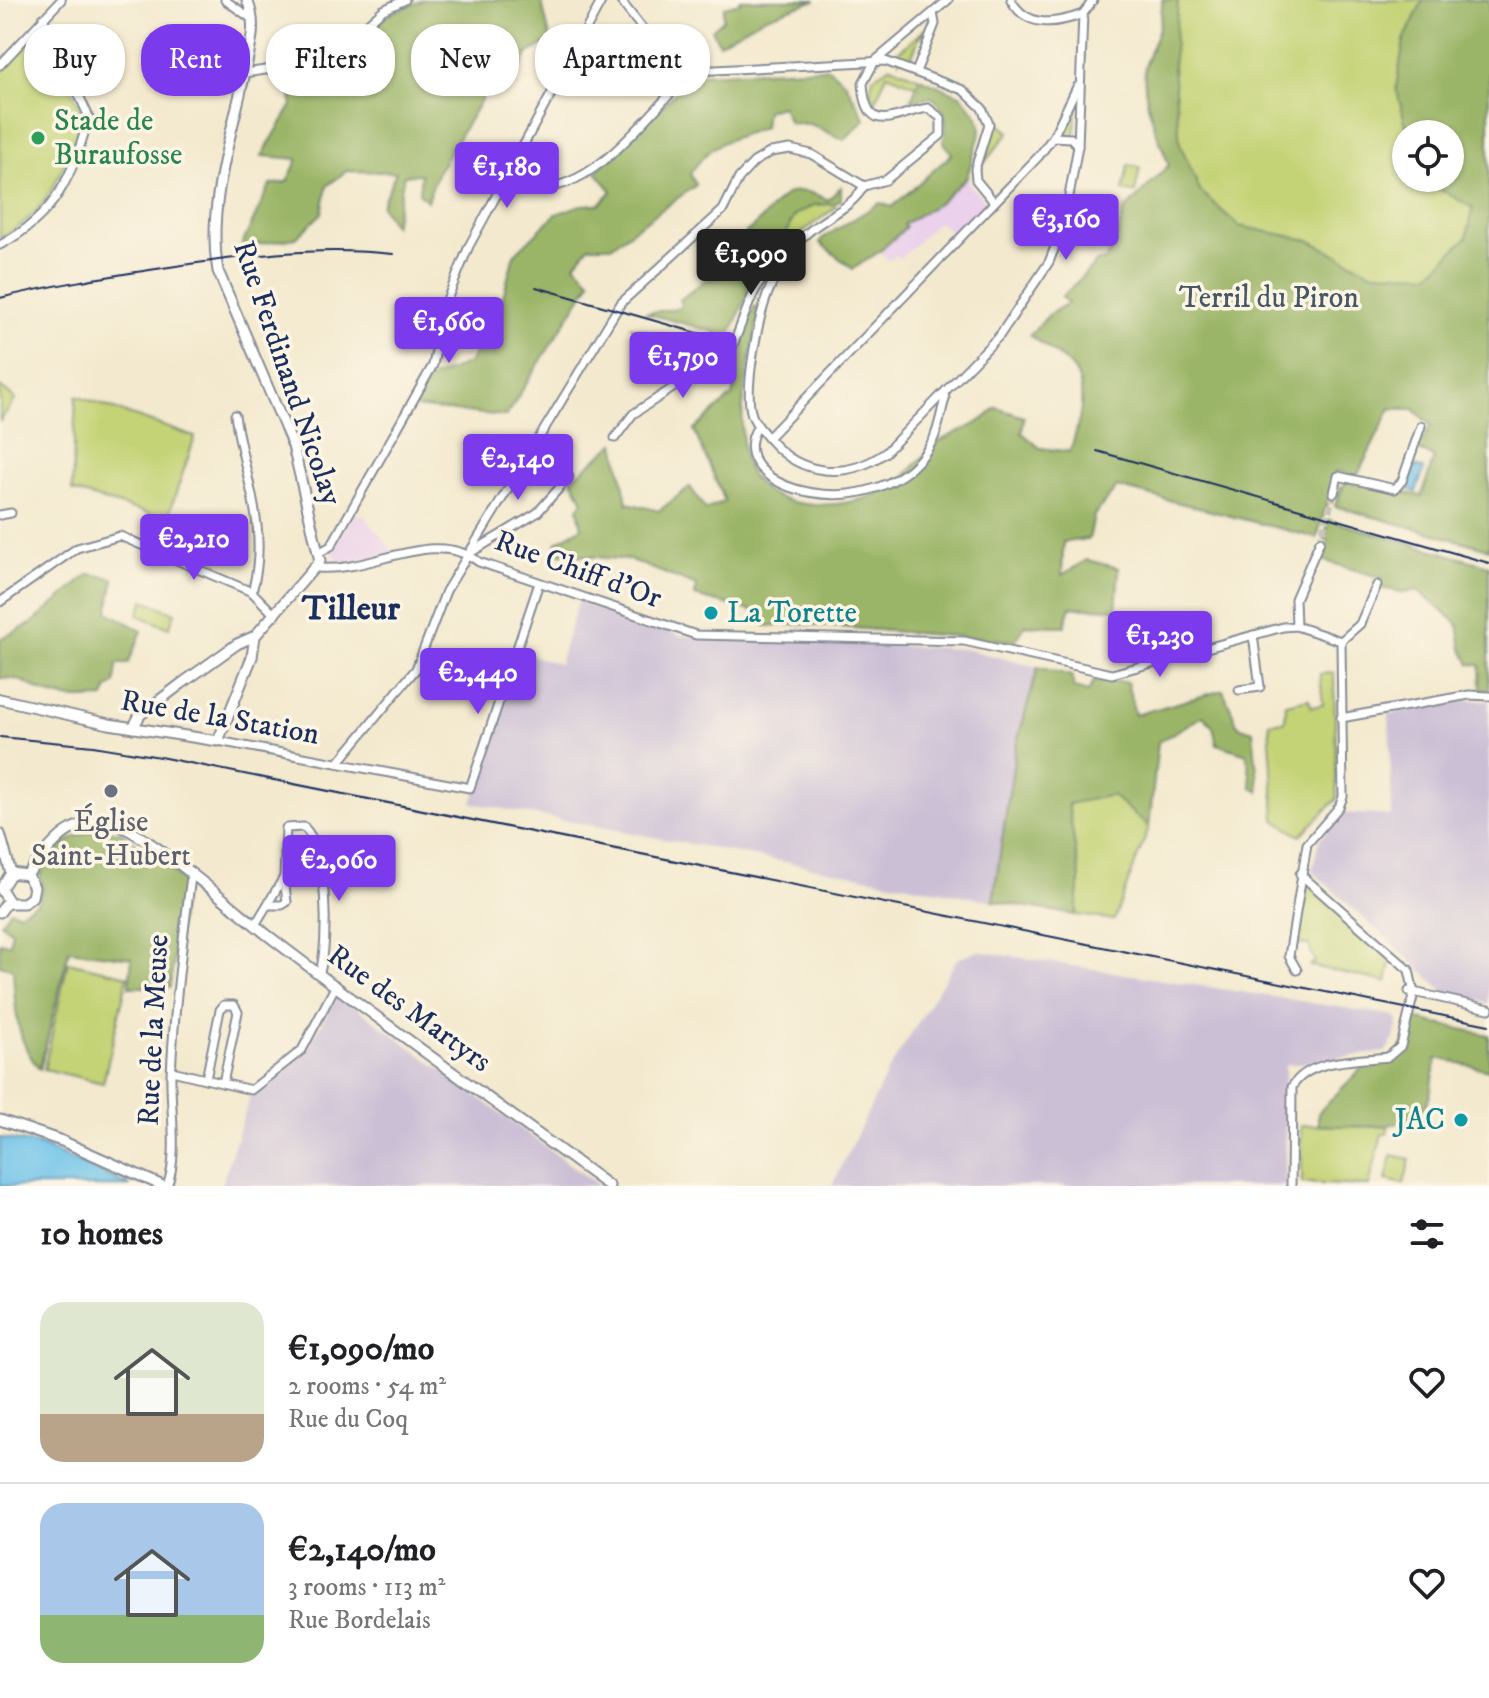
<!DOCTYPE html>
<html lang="en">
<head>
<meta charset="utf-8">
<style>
	:root { --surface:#fff; --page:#f6f6f6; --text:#202124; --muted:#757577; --line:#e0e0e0; --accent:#7c3aed }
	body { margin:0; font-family:"IM FELL DW Pica",serif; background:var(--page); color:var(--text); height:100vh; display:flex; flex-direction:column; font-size:30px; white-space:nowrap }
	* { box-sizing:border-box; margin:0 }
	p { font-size:26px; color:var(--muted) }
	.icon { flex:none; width:44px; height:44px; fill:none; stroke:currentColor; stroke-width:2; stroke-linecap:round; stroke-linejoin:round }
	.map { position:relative; height:1186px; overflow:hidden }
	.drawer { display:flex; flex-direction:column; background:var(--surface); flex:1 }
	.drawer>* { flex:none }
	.hud { position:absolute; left:24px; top:24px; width:800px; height:72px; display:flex; gap:16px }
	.fabs { position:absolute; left:1392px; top:120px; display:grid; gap:16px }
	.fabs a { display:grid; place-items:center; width:72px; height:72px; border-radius:50%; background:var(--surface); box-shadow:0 2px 6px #0004; font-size:40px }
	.price { position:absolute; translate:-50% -68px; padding:0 18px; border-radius:8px; background:var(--accent); color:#fff; font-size:26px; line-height:52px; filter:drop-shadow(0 2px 4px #0008) }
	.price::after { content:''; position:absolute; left:50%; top:48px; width:24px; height:18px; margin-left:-12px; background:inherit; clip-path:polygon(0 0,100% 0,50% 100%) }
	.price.selected { background:#222; color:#fff }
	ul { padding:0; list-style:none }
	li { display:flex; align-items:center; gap:24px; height:200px; padding:0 40px }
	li+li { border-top:2px solid var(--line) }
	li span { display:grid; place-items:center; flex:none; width:224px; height:160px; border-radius:24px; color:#555 }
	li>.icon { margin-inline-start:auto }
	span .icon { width:96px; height:96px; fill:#fffc; stroke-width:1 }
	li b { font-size:34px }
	h2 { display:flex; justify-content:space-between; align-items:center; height:96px; padding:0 40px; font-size:34px }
	.chip { padding:0 28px; border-radius:32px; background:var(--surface); box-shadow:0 2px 6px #0004; font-size:28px; line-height:72px }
	.chip.selected { background:var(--accent); color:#fff }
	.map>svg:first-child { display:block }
	.built { fill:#ebd1eb }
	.industrial { fill:#cbbfd5 }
	.green { fill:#c4d376; stroke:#70816a; stroke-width:2; fill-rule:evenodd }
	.forest { fill:#9bb567; stroke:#5b7262; stroke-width:2 }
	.water { fill:#6dc3ea; stroke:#4479a4; stroke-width:2 }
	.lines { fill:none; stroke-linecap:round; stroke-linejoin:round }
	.street-tunnel { stroke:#c8c4b8; stroke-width:7; stroke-dasharray:7 3.5; stroke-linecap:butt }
	.street-casing { stroke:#878c96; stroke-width:11 }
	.secondary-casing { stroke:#878c96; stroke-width:13 }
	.street { stroke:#fff; stroke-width:7 }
	.secondary { stroke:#fff; stroke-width:9 }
	.rail { stroke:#1b2f5e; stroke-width:2 }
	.leisure-dot { fill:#2e9e5b; stroke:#fcf5e5; stroke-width:3 }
	.culture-dot { fill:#0f9aa8; stroke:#fcf5e5; stroke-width:3 }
	.worship-dot { fill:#6b7280; stroke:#fcf5e5; stroke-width:3 }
	.labels { text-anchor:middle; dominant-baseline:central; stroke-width:7; stroke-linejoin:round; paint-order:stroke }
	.leisure-label { font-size:30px; fill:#27864d; stroke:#fcf5e5; text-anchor:start }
	.park-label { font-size:30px; fill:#455864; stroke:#fcf5e5 }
	.street-label { font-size:30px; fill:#1b2f5e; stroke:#fcf5e5 }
	.culture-label { font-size:30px; fill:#0d838f; stroke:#fcf5e5; text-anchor:start }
	.worship-label { font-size:30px; fill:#5b616d; stroke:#fcf5e5 }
	.quarter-label { font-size:34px; font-weight:bold; fill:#1b2f5e; stroke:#fcf5e5 }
</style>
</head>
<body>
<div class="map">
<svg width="1489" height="1186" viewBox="0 0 1489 1186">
	<rect width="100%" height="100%" fill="#fcf5e5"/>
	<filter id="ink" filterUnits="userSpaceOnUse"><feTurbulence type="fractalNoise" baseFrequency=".0125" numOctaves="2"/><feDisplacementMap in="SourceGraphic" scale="16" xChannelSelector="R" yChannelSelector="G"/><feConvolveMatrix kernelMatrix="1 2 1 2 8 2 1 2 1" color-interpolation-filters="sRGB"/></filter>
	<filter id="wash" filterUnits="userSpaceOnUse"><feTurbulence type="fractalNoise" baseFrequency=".006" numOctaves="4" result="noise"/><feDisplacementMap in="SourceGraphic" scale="32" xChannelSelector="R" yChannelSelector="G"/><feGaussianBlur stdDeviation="1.8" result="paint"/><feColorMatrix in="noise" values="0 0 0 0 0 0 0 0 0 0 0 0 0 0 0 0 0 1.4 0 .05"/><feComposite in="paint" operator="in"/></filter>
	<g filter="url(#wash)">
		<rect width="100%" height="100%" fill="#f3e9ce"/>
		<g class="built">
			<path d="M967,177L971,187L983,199V205L953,235L939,221L900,259L896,255L889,261L880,251L906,228L904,224L940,202Z"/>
			<path d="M354,513L364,516L394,552L341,564L332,551Z"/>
		</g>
		<g class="industrial">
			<path d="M578,602L682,636L964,649L1038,667L1016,746L993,901L472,803L521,652L559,664Z"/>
			<path d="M1466,700L1489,701V1003L1447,994L1312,871L1319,841L1342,813L1392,816L1389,714Z"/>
			<path d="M978,951L1395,1016L1398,1022L1394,1039L1385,1052L1285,1065V1186H832L887,1073L957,959Z"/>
			<path d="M338,994L599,1186H221L251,1094L307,1050Z"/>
		</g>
		<g class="green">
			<path d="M1162,0H1489V549L1335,506L1340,487L1422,496L1434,457L1417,450L1431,426L1414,409L1391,408L1357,476L1336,471L1117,486L1094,515L1089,539L1063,542L1062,575L1087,560L1119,568L1116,609L1070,607L1065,626L1025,625L1015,641L804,624L765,626L758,612L695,596L697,586L631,560L555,553L557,542L582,527L578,508L583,501L572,479L615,443L627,503L659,511L690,487L706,510L725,501L694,430L732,396L735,385L729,367L754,307L760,308C752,355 735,410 745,459C757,515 839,511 880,493C911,479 918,456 939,442C963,427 973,431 996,408L1024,417L1022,433L1040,448L1070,452C1078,428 1091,388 1071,366C1059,355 1043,345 1030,335L1050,314L1068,303L1062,297L1097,262L1105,260L1112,250L1125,210L1169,165C1158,135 1135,86 1149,54C1157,34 1163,23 1162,0ZM1406,134H1450V178H1406Z"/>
			<path d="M929,26L928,34L920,35L911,58L902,55L899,60L898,52Z"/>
			<path d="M29,41L47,43L80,106L83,119C60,170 53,211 0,238V73Z"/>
			<path d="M891,66L920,78L917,86L887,74L874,104L870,92L873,77Z"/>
			<path d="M1074,102H1076L1075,135L1061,131Z"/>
			<path d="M993,119L1009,132L984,163L994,131Z"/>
			<path d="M1128,165L1140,167L1135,193L1123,191Z"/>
			<path d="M814,204H834L836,207L776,252L795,215Z"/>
			<path d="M0,387L16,399L0,421Z"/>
			<path d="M76,396L195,437L167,519L72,491Z"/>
			<path d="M144,600L175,613L169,628L138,615Z"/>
			<path d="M1334,673L1337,799L1300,836L1275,820L1269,723L1285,721L1286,704L1309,699L1311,707L1323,705L1320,674Z"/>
			<path d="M1112,795L1149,827L1114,920L1076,915L1080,879L1068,803Z"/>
			<path d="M1303,880L1391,960L1387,982L1310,966L1315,962L1309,945L1297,944Z"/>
			<path d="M68,962L128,976L103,1083L44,1069Z"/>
			<path d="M1301,1125L1388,1127L1387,1134H1382L1369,1186L1302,1183Z"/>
			<path d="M1392,1155L1410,1159L1404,1184L1386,1180Z"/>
		</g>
		<g class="forest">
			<path d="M423,0H541L551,41L528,53L519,71L494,79L438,171L427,201L419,193L421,174L404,175L394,226L381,206L396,172L346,171L327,186L322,213L296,238L241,247L270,185L287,182L298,159L262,156L292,105L289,70L359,38L389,14Z"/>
			<path d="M739,0H816L761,19L719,43L712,30L723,20L724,7L740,3Z"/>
			<path d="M1162,0H1178L1173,67L1180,144L1200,191L1239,226L1309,240L1371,272L1430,274L1467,237L1473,208L1423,180L1450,178V134H1408L1396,87L1404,40L1423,0H1489V549L1335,506L1346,481L1422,496L1434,457L1417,450L1431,426L1414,409L1391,408L1357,476L1336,471L1317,538L1117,487L1094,515L1089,539L1063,542L1062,575L1087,560L1119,568L1116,609L1070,607L1065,626L1025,625L1015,641L804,624L765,626L758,612L695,596L697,586L631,560L555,553L557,542L582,527L578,508L583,501L572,479L615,443L627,503L659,511L690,487L706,510L725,501L694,430L732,396L735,385L729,367L754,307L760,308C752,355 735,410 745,459C757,515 839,511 880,493C911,479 918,456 939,442C963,427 973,431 996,408L1024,417L1022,433L1040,448L1070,452C1078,428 1091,388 1071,366C1059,355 1043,345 1030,335L1050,314L1068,303L1062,297L1097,262L1105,260L1112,250L1125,210L1169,165C1158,135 1135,86 1149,54C1157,34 1163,23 1162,0Z"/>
			<path d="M828,68L845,82L865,119L844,140L810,124L789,123L782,106L766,110L764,127C728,141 713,139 690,174L696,185L611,246H589L575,264L591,281L506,416L411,407L430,379L469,363L500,308L514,255L556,214L581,205L600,204L612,191L596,172L682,86L693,85L700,74Z"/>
			<path d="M920,78L962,96L978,117L981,130L967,177L940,202L904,224L906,227L880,251L853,269L820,243L823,238L880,203L892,207L952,154L943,141C949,125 946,107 931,97L911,100Z"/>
			<path d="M841,187V200L834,204L814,205L795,215L776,252L753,282L719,360L692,370C673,344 655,351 632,327L713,345L716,332L645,313L681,308L680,300L705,280L725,276L745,247L746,232C779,211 780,174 828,200Z"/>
			<path d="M1329,520L1489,566V690H1481L1480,665L1470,664L1462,649L1458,624L1417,590L1406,593L1380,588L1382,578L1322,560L1329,540L1324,539Z"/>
			<path d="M89,574L114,578L108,612L142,631L128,664H117L115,684L108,688L104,698C84,699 67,701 47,693C27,686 24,677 0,678V639L31,624Z"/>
			<path d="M1038,667L1072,676L1074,688L1088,692L1094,681L1127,682L1135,715L1223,690L1238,726L1253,731L1259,792L1252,788L1247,754L1217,744L1213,726L1203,716L1158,742L1149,827L1112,795L1068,804L1080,879L1076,915L993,901L1016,746Z"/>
			<path d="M99,829L121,832L185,881L170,987H129L132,958L69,950L40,1069C15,1043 15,1004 13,969L0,965V942L9,944L12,931L1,923L10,910L19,913L38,902L42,890L40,877C50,848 71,836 99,829Z"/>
			<path d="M1414,1019L1489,1035V1070L1437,1058C1433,1072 1433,1094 1425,1106C1406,1135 1347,1125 1318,1125V1113L1366,1064L1399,1055Z"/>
		</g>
		<g class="water">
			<path d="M1414,466L1424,469L1416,492L1407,488Z"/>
			<path d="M0,1138L37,1144L131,1186H0Z"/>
		</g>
	</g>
	<g filter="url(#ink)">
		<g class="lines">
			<path class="street-tunnel" d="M1320,541L1334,493"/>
			<g class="street-casing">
				<g id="street">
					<path d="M225,0L252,19"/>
					<path d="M620,0L660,51L679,66"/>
					<path d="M1011,0C1027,29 1056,24 1083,14L1093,0"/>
					<path d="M0,65L61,0"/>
					<path d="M679,66L677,75L682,81L691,80L695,71"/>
					<path d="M695,71L885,61L963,90L982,108L989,124L975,169L976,180L994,202"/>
					<path d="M916,72L935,24L933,13"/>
					<path d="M245,73L285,67L300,60L357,33L383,10L405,0"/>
					<path d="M1053,137L1071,138L1078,146"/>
					<path d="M508,175C520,181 534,189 548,187C598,183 649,115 682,81"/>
					<path d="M864,186C852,207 831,214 812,229C792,244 780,265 770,288C759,313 743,390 752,415C755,425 764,432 770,440C801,476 846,480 885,453L1000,335L1049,262L1064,224L1078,146L1083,14"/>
					<path d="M0,245C57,215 72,176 89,117L43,18"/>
					<path d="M235,415C244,477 270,529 252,592"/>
					<path d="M758,426C716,490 884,535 933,440C939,428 941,412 945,399L944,393"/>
					<path d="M615,438L633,414L682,382L724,362C745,330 745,286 779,264"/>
					<path d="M768,438L1039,156L1053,137L1077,87"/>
					<path d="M1334,493L1338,476L1395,489L1402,481L1421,426"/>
					<path d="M0,515L11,513"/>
					<path d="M320,552L331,546L433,365L446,302L469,246L602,0"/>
					<path d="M470,553L537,513L569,477"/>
					<path d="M318,568C371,573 433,527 479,562L696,635L964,641L1112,674L1283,627L1296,626L1341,641"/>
					<path d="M0,602L77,548L120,536L252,592L275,615"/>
					<path d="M1296,626L1295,599L1320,541"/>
					<path d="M1341,641L1360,624L1377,585"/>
					<path d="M1239,690L1260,687L1253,635"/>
					<path d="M1341,718L1469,695L1489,696"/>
					<path d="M218,741L470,788L539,583"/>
					<path d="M338,763L416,669L446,591L621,303L723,210L739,178L754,162L771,152L790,149L811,154L864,186L886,180L941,135V118L928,108C897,112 866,140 863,83L875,61L948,0"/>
					<path d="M269,905H282L287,902L284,877"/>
					<path d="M255,925L284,877L286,828L304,827C328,850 329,941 320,972"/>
					<path d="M1297,970L1289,956L1307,844L1339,807L1343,797L1341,641"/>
					<path d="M1409,991L1489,1009"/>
					<path d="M172,1071L251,1090L302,1050L336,985"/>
					<path d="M206,1079L220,1010L224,1005H234L238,1012L223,1083"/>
					<path d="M167,1186C179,1157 170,1107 171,1075C174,1008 182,943 191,877"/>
					<path d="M1291,1186L1292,1087C1309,1058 1356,1061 1388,1057L1401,1046L1414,993L1409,970L1300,874"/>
				</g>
			</g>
			<g class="secondary-casing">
				<g id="secondary">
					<path d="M0,699L109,724L218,741L252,657L255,636"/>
					<path d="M133,728L140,715L181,684L237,644L255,636L320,561L293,446L218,271C206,207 232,135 245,72C250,46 258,25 247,0"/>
					<path d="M0,834L11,873"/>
					<path d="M27,875C49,848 68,817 108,822C138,825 236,910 266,934C378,1020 495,1102 609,1186"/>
					<path d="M1,889L10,903H24L32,897L34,887L27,875"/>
					<path d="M1,889L11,873L27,875"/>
					<path d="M0,912L8,901"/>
					<path d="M0,1120L62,1141L163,1186"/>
				</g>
			</g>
			<use href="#street" class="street"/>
			<use href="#secondary" class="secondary"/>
			<g class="rail">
				<path d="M536,287L715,338"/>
				<path d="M0,298C52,285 104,277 156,269C236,257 313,245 393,254"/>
				<path d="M1097,451L1489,563"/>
				<path d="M0,737L93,746L160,757L1489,1025"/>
			</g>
		</g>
	</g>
	<circle class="leisure-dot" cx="38" cy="138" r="8"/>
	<g class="culture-dot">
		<circle cx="711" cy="613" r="8"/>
		<circle cx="1461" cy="1120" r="8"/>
	</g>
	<circle class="worship-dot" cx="111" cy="791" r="8"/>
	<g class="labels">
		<g class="leisure-label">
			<text x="54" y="121">Stade de<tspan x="54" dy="34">Buraufosse</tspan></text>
		</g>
		<g class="park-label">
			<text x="1269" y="298">Terril du Piron</text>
		</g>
		<g class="street-label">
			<text transform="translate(287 373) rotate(71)">Rue Ferdinand Nicolay</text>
			<text transform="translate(578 570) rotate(20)">Rue Chiff d'Or</text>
			<text transform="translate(220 718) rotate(10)">Rue de la Station</text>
			<text transform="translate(409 1009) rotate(36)">Rue des Martyrs</text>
			<text transform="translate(154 1030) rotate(-87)">Rue de la Meuse</text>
		</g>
		<g class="culture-label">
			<text x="727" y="613">La Torette</text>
			<text x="1445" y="1120" text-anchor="end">JAC</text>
		</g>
		<g class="worship-label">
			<text x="111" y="822">Église<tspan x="111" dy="34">Saint-Hubert</tspan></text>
		</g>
		<g class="quarter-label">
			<text x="351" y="609">Tilleur</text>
		</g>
	</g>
</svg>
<div class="fabs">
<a><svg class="icon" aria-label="locate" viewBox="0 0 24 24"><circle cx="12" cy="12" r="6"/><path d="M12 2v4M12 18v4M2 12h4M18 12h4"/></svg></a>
</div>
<b class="price" style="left:507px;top:210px">€1,180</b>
<b class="price" style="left:1066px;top:262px">€3,160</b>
<b class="price selected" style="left:751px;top:297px">€1,090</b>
<b class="price" style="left:449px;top:365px">€1,660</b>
<b class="price" style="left:683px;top:400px">€1,790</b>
<b class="price" style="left:518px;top:502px">€2,140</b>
<b class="price" style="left:194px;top:582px">€2,210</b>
<b class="price" style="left:1160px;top:679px">€1,230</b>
<b class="price" style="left:478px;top:716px">€2,440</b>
<b class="price" style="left:339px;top:903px">€2,060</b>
<div class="hud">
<a class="chip">Buy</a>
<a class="chip selected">Rent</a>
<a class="chip">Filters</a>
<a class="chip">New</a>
<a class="chip">Apartment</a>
</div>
</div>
<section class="drawer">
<h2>10 homes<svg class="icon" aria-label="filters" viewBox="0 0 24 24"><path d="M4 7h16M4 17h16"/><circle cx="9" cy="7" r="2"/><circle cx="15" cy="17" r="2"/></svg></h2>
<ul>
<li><span style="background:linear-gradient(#dfe7d0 70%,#b9a48a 0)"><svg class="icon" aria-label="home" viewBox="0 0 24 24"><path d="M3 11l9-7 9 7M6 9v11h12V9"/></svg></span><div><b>€1,090/mo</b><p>2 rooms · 54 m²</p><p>Rue du Coq</p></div><svg class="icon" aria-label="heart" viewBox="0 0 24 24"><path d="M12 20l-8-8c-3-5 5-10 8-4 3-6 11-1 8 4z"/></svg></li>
<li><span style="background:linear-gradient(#a9c7e8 70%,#8fb573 0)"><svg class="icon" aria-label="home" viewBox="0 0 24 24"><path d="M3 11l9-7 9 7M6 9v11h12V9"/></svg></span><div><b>€2,140/mo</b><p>3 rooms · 113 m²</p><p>Rue Bordelais</p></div><svg class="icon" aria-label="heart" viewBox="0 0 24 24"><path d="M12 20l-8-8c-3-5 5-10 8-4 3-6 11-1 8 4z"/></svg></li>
</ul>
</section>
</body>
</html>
